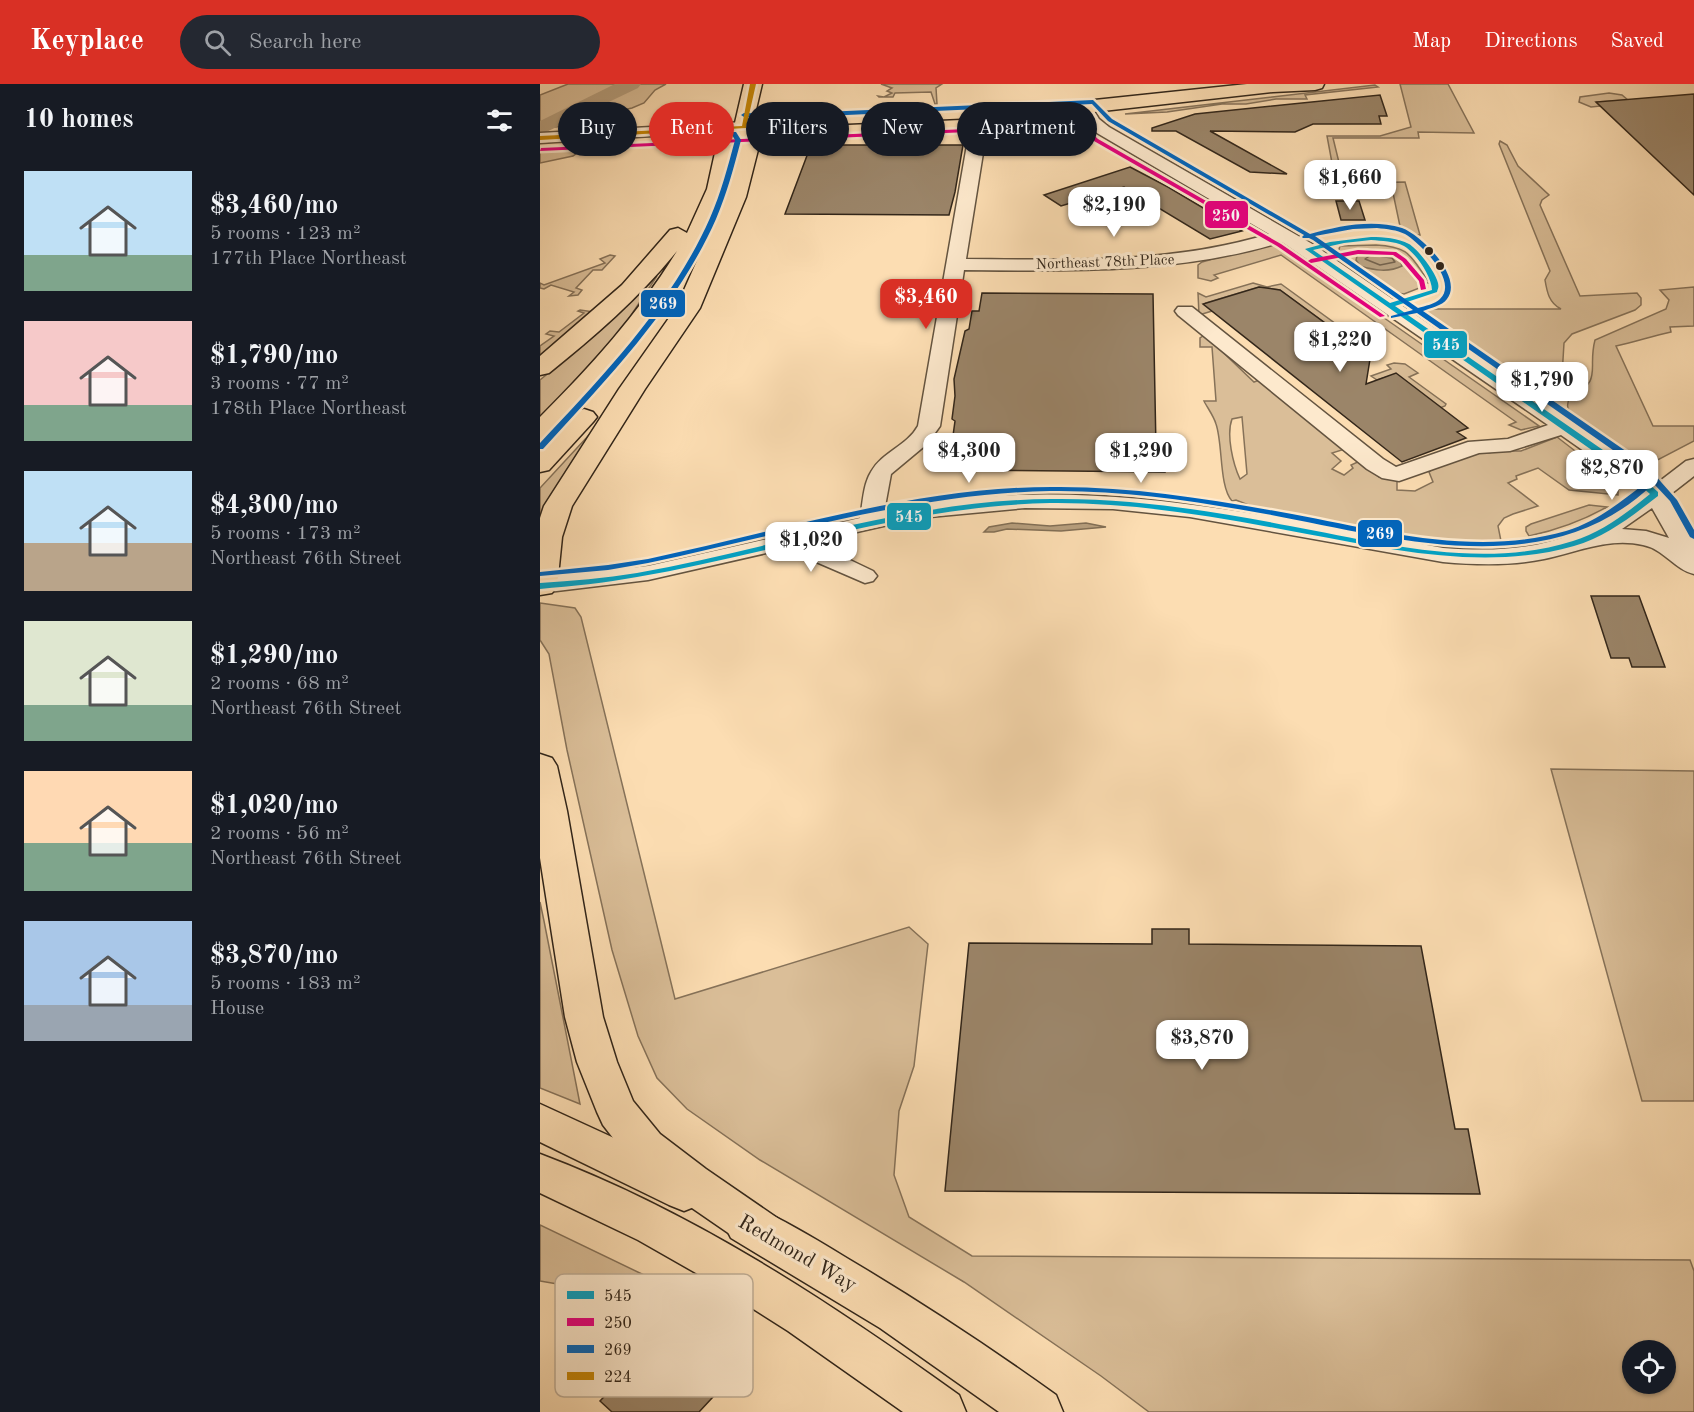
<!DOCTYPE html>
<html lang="en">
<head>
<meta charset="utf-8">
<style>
	:root { --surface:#171b24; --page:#242831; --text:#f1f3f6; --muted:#9ea1a6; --accent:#d93025 }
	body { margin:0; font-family:"Old Standard TT",serif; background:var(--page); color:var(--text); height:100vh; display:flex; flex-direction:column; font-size:22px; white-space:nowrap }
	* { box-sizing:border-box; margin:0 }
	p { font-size:20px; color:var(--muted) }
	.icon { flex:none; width:33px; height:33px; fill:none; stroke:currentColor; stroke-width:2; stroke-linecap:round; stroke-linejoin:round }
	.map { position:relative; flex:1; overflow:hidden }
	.details { display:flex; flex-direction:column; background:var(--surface); width:540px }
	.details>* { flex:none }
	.top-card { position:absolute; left:18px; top:18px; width:570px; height:54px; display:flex; gap:12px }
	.controls { position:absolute; left:1082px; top:1256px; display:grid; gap:12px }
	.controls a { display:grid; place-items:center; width:54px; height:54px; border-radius:50%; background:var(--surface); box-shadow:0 2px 4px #0004; font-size:30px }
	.price { position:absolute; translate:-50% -51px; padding:0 14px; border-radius:12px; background:#fff; color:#222; font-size:20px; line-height:39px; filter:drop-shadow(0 2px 3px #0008) }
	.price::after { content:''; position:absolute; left:50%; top:36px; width:18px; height:14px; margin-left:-9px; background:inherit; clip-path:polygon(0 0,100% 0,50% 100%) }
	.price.selected { background:var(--accent); color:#fff }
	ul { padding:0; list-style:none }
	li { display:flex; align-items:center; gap:18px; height:150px; padding:0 24px }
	li span { display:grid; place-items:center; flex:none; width:168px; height:120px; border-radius:0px; color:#555 }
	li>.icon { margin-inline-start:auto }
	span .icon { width:72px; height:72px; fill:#fffc; stroke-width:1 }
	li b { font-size:26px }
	h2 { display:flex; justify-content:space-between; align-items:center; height:72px; padding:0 24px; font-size:26px }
	.tag { padding:0 21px; border-radius:27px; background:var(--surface); box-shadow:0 2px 4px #0004; font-size:21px; line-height:54px }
	.tag.selected { background:var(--accent); color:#fff }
	header { display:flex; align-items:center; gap:36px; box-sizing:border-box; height:84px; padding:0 30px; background:var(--accent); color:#fff }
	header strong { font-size:28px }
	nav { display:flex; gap:33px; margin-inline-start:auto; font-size:21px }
	.search { width:420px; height:54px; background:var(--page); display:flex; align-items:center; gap:15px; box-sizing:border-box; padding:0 21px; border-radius:33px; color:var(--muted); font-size:22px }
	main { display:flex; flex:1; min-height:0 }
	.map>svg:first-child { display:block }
	.green { fill:#dabe98; stroke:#867259; stroke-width:1.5; fill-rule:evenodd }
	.water { fill:#b79f7e; stroke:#826f56; stroke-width:1.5 }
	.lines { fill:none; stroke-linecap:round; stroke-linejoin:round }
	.shore { stroke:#74624c; stroke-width:1.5 }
	.river { fill:#b79f7e; fill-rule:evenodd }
	.building { fill:#9b8569; stroke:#32261a; stroke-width:1.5 }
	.minor-casing { stroke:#645440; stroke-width:3 }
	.major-casing { stroke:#32261a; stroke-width:3 }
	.highway-casing { stroke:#32261a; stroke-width:3 }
	.minor { fill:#fde9cd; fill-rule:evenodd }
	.major { fill:#fcddb2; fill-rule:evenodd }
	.highway { fill:#fcddb2; fill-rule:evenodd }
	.bus-1-casing { stroke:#fde9cd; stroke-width:5 }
	.bus-2-casing { stroke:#fde9cd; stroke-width:5 }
	.bus-3-casing { stroke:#fde9cd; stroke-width:5 }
	.bus-4-casing { stroke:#fde9cd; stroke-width:5 }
	.bus-1 { fill:#02a2c5; fill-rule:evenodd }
	.bus-2 { fill:#e5007d; fill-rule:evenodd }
	.bus-3 { fill:#0065bd; fill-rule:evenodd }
	.bus-4 { fill:#c68606; fill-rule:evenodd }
	.bus-dot { fill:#32261a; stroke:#fde9cd; stroke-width:2 }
	.labels { text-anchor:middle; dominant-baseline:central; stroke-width:6; stroke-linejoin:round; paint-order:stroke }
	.far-street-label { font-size:15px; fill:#32261a; stroke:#fde9cd }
	.near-street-label { font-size:21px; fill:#32261a; stroke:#fde9cd }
	.key { fill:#fde9cd; stroke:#c0ae97; stroke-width:1.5 }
	.key-label { font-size:16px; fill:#32261a }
	.line-badge { stroke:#fde9cd; stroke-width:2 }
	.badge-label { font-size:16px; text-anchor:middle; font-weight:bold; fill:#fff }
</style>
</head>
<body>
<header>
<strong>Keyplace</strong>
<div class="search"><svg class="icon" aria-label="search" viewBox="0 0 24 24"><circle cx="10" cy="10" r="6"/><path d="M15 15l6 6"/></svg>Search here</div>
<nav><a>Map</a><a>Directions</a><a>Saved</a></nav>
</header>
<main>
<section class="details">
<h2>10 homes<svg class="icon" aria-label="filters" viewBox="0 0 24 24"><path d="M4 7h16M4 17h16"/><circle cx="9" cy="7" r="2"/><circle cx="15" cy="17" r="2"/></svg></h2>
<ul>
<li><span style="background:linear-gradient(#bfe0f5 70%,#7fa58c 0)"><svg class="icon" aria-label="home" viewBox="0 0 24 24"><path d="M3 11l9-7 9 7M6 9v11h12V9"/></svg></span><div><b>$3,460/mo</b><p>5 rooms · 123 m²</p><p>177th Place Northeast</p></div></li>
<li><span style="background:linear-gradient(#f6c9c9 70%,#7fa58c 0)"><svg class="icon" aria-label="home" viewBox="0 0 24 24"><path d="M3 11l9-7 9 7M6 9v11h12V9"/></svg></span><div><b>$1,790/mo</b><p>3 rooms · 77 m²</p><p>178th Place Northeast</p></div></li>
<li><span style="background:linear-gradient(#bfe0f5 60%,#b9a48a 0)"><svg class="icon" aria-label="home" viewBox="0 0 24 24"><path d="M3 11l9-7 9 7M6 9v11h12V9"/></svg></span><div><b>$4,300/mo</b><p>5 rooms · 173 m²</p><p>Northeast 76th Street</p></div></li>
<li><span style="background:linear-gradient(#dfe7d0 70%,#7fa58c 0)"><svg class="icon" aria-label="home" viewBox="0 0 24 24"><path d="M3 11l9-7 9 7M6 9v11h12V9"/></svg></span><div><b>$1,290/mo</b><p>2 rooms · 68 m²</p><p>Northeast 76th Street</p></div></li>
<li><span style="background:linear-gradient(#ffd9b3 60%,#7fa58c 0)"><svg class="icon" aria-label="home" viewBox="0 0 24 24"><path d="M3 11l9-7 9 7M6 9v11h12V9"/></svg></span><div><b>$1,020/mo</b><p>2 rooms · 56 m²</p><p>Northeast 76th Street</p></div></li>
<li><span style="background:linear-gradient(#a9c7e8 70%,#9aa5b1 0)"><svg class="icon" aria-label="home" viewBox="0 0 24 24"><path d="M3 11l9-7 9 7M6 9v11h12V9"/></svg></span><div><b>$3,870/mo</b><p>5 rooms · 183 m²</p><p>House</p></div></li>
</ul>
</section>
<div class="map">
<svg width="1154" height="1328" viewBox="0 0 1154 1328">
	<rect width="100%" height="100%" fill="#fcddb2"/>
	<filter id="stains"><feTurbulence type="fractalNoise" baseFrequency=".00333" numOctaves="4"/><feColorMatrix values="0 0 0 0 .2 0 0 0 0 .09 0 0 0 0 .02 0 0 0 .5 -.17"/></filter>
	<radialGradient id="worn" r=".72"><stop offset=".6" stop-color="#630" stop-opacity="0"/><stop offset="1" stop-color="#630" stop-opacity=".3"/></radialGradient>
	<g class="green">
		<path d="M28,0H126L115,6L104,19L92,24L56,32L41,41L0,44V11Z"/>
		<path d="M341,0H402L396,4L397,20H395L391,8L355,9L353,13H339L338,12L344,13L352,9L347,7L352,4Z"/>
		<path d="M860,0H908L934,49L878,48L879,54H793L804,99L865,98L880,151H871L861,147L853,109L847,104L786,101L785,95H795L787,52H840L871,43Z"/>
		<path d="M835,1L838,3L765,11L767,15H736L706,20H682L627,28L585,30Z"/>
		<path d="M1069,9L1082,11L1088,16L1057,18L1061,22L1051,23L1039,18L1040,13Z"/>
		<path d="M960,57L967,61L978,82L1009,111L1002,116L1000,121L1040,212L1097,209L1101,214V221L1095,226L1032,250L1024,259L1022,292L1016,297H988V295L972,290L885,228L892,225H1021C1009,219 1007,208 1005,196L1010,187L959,60Z"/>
		<path d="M41,61L44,64L33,72L0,79V63Z"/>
		<path d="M735,158L761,176L999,342L981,346L969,341L976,338L741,171L674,191L678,194L671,197L658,194V181L662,178Z"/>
		<path d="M836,161C872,163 870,173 890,199H883L882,203L864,210L857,209L798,169L800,162Z"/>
		<path d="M70,171L75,172L62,186H53L36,204L42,206L38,211L29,212L34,208L11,201L4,205L0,204V199L4,201L65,179L60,175Z"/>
		<path d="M117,192L82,245L0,335V296L61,246Z"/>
		<path d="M713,199L727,203L741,200L818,256L811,258L740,206L719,203L666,219L672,227L659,231L658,209L666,213Z"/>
		<path d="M1154,203V242L1130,243L1131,248C1112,252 1095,258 1076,262L1113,342H1154V357L1108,381C1097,377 1034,335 1029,326C1026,322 1028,317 1030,313C1064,296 1047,286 1055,256L1126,225L1129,216L1120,206Z"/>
		<path d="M40,226L54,228L0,277V262L14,252L6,250L10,247L19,248L44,229L38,227Z"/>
		<path d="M663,252L667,253L714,298L719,296L805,365L792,369L801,377L792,385L804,391L813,384L811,381L820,377L839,393L857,395V406L875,407L893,398L889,388L896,383L944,366L949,369L956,367H981L1017,353L1074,397L1078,402V411L1029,406L998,384L976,392L977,395L968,399L998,422L973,430L964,434L958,442L961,457C879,463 795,439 716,424L696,416L692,417C679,403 683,360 676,340C674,333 669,326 665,319L664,317H676L672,263H660V254ZM702,333L707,390L700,395C693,380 686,351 692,335Z"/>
		<path d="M854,279L865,280L878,289L869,293L906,320L905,322L900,324L856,290L837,296L831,292L851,285L847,281Z"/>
		<path d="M60,339L0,442V404Z"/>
		<path d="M1049,421L1067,423C1042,437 1017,446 989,452L986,447V443L991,440Z"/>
		<path d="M0,519L35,524L41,533L135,915L369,843L388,860L374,982L359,1027L354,1091L369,1133L432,1172L1150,1176L1154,1187V1328H609L561,1292L424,1198L220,1076L147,1025L117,994L98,952L72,866L27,666L9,570L0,556ZM1092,1266H1125V1299H1092Z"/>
		<path d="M1011,685L1154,687V1017H1102Z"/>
		<path d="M0,818L4,837L40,1020L0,1004Z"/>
		<path d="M0,1141L104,1191L133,1210L110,1236L104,1231L99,1214L0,1197Z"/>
	</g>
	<g class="water">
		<path d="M829,165L854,168L859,171L862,182C848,189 834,186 820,182L816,176L817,172Z"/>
		<path d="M472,439L510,442L546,439L566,443L521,447L467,445L454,448H444L449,443Z"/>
	</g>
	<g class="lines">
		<path class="shore" d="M831,171L852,174L855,178L840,181L825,175Z"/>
		<path class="river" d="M75,0H101L98,4L0,51V37Z"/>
	</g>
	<g class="building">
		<path d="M1154,10V111L1056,18Z"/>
		<path d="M840,11L847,32H839L841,40H773L755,48L670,47L747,90L710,88L636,47H612V44L655,30Z"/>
		<path d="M271,61H423L415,108L409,131L245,130Z"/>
		<path d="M590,83L628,103L702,147L670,155L584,103L521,122L504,111Z"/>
		<path d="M796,117H819L825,136H801Z"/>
		<path d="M719,203L740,206L818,263L831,269L826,300L856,289L928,344L917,348L926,354L862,378L663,220Z"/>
		<path d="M442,209L613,210L616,364H624L625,388L415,386L420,359H412L415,337L412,335L415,312L414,295L425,247L429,245L432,227H439Z"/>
		<path d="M1051,512H1099L1125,583H1092L1089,574H1071Z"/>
		<path d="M612,845H649V860L881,862L915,1045H928L940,1110L405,1107L429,859L612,860Z"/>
		<path d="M124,1248L185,1300L159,1328H72L60,1317L84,1292L77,1285L102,1260L108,1265Z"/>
	</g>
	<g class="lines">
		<g class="minor-casing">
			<g id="minor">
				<path d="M545,18L550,20L559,35L569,43L774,161L1104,388L1116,400L1146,377L1154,375V392L1127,413L1154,457V490C1135,486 1124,465 1103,461C1069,453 1037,468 1004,475C971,482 937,481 903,478L650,433L573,425L485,424L379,434L264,460L289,466L333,487L337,492L333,497L325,499L274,477L231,468L108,496L0,509V495L2,494L108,482L320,434C323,419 323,401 331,388C342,368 367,362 378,342L432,32H444L447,44L426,175C528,176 631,180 729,150L557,49L547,41L537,23ZM742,158L1008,341L968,355L928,358L856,383L843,375L652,223H638L635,227L638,231L827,385L842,394L859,397L939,369L970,367L1021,351L1088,398L1102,411C1034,460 985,470 903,464C717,431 533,385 344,428L351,390L387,360L400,342L424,186C532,187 638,190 742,158ZM1112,424L1129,454L1106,447L1082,445Z"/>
				<path d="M204,38L212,43L210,46L0,59V49Z"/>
			</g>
		</g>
		<g class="major-casing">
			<g id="major">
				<path d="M204,0H222L214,34L251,30L545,17L707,0H784L782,4L775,6L733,8L545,29L251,42C237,43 208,50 197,47L194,43Z"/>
				<path d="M0,1020L159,1093L165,1107L159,1121L144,1127L129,1121L0,1058Z"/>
				<path d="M0,1070C152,1127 288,1217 419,1311L426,1328H363L248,1247L163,1193L98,1156L0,1109Z"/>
				<path d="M206,1120C242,1134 277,1156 310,1176C381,1218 449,1263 516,1311L523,1328H459L340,1244L191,1154L184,1140L191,1126Z"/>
			</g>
		</g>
		<g class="highway-casing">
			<g id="highway">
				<path d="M204,37L211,39L221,54L206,113L160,224L105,305L32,422L22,453L17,502L12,509L0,511V434L4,422L79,305L136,224L176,134C135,218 74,287 9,354L0,356V333C51,282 99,229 137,167C100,213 55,252 9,289L0,291V272L82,201L130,146L138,144L147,149L167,105L178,55L197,39ZM201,55L186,113L180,126L187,105L197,57Z"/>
				<path d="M44,325L53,328L57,333L53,338L9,386L0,388V364L35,328Z"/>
				<path d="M0,670L12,674L17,682L27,727L63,933L77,978L93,1017L120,1050L166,1085L243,1138L250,1152L243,1166L228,1172L213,1166L136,1113L90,1076L63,1041L57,1028L37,978L25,933L0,774Z"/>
			</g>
		</g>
		<use href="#minor" class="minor"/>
		<use href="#major" class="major"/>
		<use href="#highway" class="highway"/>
		<g class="bus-1-casing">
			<path id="bus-1" d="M831,153C844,153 858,154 869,160C878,165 896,189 898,199C899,204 898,204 897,208L855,222L1099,391L1118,408V412C1092,432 1066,453 1034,462C946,487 855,466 767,450C682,434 597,418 510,419C369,422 235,469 97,493C65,499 32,502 0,505V499C32,497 65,494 97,489C235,464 370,416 512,415C593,414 672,427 750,442C842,459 941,486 1033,457C1062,448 1087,429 1110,410L1093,395L765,165L790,158ZM831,156C842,157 854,157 864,162C876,169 892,193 892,206L850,219L773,166L804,159Z"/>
		</g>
		<g class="bus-2-casing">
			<g id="bus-2">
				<path d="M534,27L536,28L543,40H551V42L545,43L558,55L741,160L845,232L840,233L737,162L554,57L542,47L540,43L0,67L1,64L538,40L531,29Z"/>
				<path d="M818,166L856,168L866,175L884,196L886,205L881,206L879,197L862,177L853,171L818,170L771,179L768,177L771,175Z"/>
			</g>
		</g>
		<g class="bus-3-casing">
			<g id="bus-3">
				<path d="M553,16L572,35L770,150C799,142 832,135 862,144C881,151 924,193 907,215C902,222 890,224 883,227L1106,381L1137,416L1154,446V455L1150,453L1130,417L1100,385L877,229L851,234V232L873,226L773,156L769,154H763L762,153L764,151L568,37L552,20L240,34L204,33L201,31L204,29L240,30ZM837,144C847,145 857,146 865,150C880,159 919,197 900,215C895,220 885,222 878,224L775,152L813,145Z"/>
				<path d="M192,48H196L201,56C194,83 187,109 176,135C137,223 67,295 3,365H0V359C64,291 132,220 170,134C181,109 188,82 195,56L191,49Z"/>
				<path d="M1105,399H1111L1112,401C1006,502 852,453 726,430C655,417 582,406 510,407C373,410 241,451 108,479L68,486L0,492V488L68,481L108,475C241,447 375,403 512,403C593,402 673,416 752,430C842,447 936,473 1026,447C1056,438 1081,418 1105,399Z"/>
			</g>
		</g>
		<g class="bus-4-casing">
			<path id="bus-4" d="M210,0H216L206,44L0,56V52L202,42Z"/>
		</g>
		<use href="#bus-1" class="bus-1"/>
		<use href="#bus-2" class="bus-2"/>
		<use href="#bus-3" class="bus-3"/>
		<use href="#bus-4" class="bus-4"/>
	</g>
	<g class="bus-dot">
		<circle cx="889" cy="167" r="5"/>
		<circle cx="900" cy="182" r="5"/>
	</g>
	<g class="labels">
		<g class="far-street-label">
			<text transform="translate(565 179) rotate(-2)">Northeast 78th Place</text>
		</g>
		<g class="near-street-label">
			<text transform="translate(257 1170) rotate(30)">Redmond Way</text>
		</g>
	</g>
	<rect x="15" y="1190" width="198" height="123" rx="9" class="key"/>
	<rect x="27" y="1207" width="27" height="8" fill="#02a2c5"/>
	<rect x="27" y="1234" width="27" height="8" fill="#e5007d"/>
	<rect x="27" y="1261" width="27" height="8" fill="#0065bd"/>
	<rect x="27" y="1288" width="27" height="8" fill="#c68606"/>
	<g class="key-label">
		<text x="64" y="1217">545</text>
		<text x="64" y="1244">250</text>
		<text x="64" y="1271">269</text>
		<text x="64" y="1298">224</text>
	</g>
	<g class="line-badge">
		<rect x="664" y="116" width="45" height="29" rx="6" fill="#e5007d"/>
		<rect x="100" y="205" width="46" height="29" rx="6" fill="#0065bd"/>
		<rect x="883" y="246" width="45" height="29" rx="6" fill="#02a2c5"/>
		<rect x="346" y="418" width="46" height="29" rx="6" fill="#02a2c5"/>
		<rect x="817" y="435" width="46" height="29" rx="6" fill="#0065bd"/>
	</g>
	<g class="badge-label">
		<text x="686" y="137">250</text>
		<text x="123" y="225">269</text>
		<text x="906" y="266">545</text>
		<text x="369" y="438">545</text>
		<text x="840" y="455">269</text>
	</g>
	<rect width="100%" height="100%" filter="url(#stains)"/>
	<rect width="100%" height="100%" fill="url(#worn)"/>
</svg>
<div class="controls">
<a><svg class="icon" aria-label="locate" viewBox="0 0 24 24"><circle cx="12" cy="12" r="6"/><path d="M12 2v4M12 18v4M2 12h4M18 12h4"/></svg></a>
</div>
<b class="price" style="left:810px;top:127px">$1,660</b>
<b class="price" style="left:574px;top:154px">$2,190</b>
<b class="price selected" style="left:386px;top:246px">$3,460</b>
<b class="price" style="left:800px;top:289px">$1,220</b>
<b class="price" style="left:1002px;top:329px">$1,790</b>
<b class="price" style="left:429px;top:400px">$4,300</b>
<b class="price" style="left:601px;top:400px">$1,290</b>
<b class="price" style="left:1072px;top:417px">$2,870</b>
<b class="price" style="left:271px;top:489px">$1,020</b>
<b class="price" style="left:662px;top:987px">$3,870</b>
<div class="top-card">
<a class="tag">Buy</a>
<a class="tag selected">Rent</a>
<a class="tag">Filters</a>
<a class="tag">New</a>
<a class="tag">Apartment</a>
</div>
</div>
</main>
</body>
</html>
